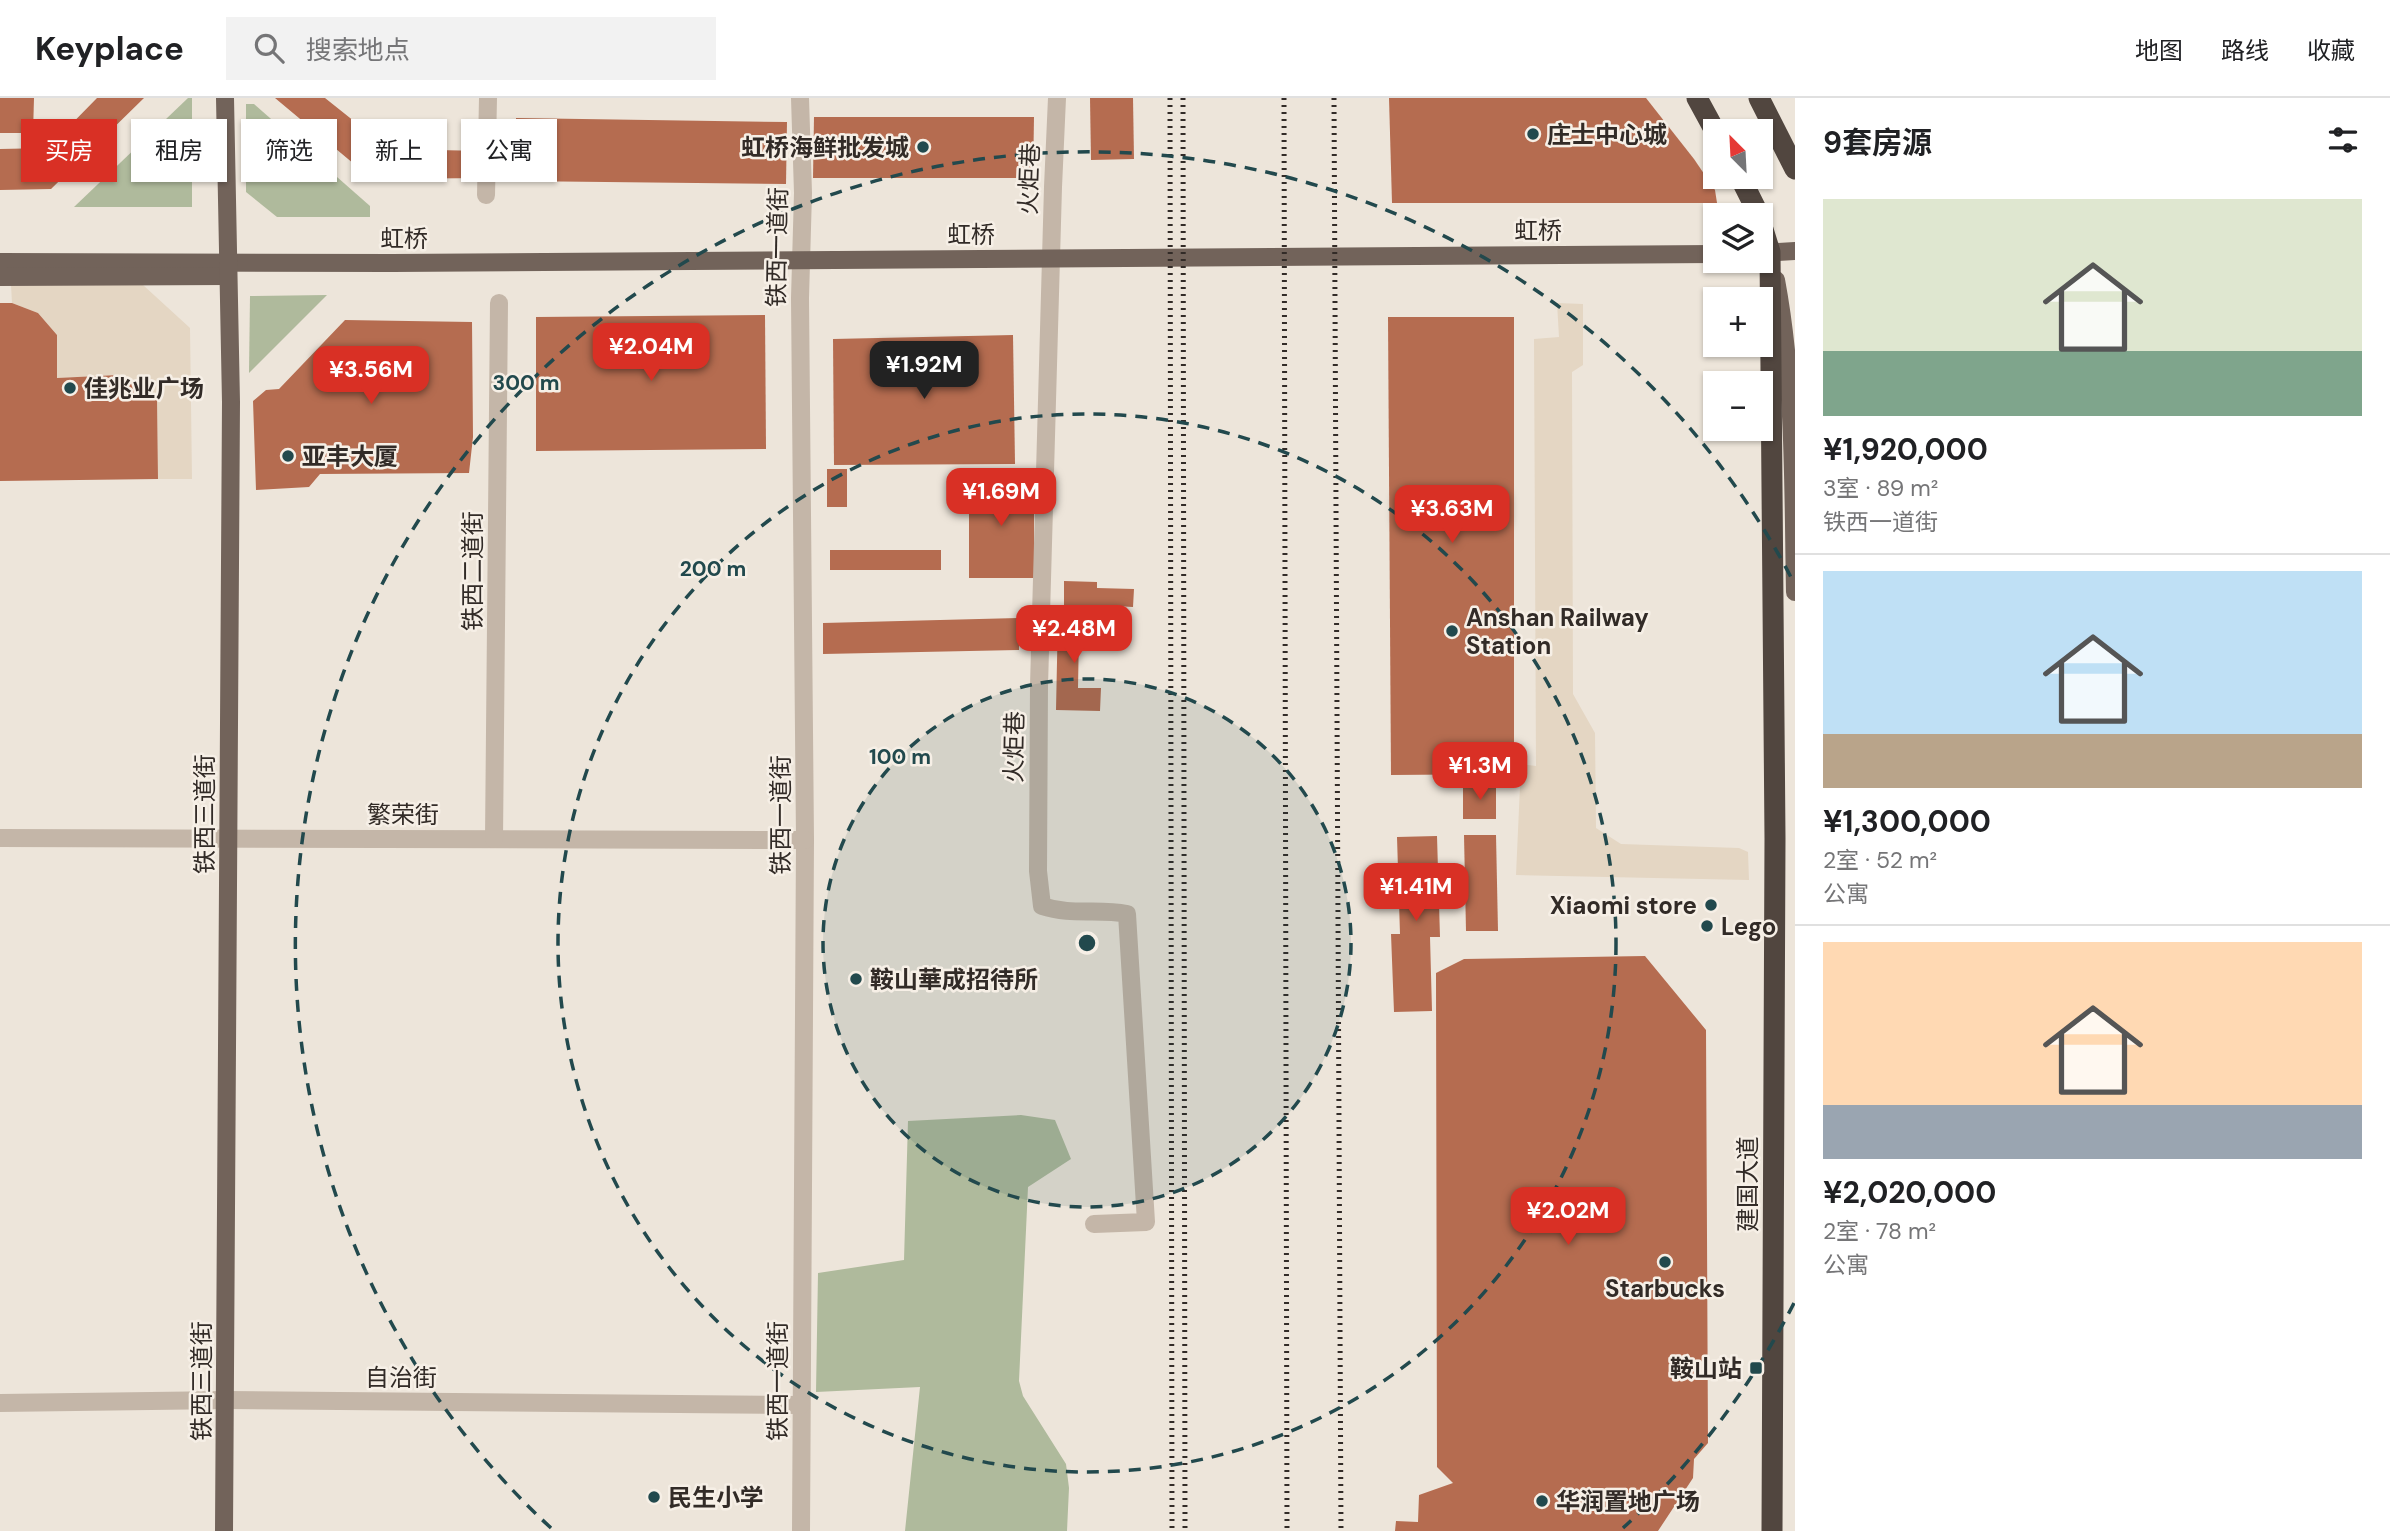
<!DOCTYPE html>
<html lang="zh">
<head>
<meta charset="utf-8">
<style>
	:root { --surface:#fff; --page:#f2f2f2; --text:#202124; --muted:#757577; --line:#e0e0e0; --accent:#d93025 }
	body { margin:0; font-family:"DM Sans","Noto Sans SC",sans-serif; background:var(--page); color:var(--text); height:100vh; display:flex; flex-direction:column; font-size:26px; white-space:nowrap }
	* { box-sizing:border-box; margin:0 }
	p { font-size:23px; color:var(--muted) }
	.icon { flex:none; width:38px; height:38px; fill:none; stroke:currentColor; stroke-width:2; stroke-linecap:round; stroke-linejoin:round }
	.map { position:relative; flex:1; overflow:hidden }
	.panel { display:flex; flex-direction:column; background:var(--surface); width:595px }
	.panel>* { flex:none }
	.guide { position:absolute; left:21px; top:21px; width:665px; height:63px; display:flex; gap:14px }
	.needle { width:46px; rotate:336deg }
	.controls { position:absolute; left:1703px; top:21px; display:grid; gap:14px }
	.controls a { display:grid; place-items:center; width:70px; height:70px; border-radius:0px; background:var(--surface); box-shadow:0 2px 5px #0004; font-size:35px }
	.price { position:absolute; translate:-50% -60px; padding:0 16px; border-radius:14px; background:var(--accent); color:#fff; font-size:23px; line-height:46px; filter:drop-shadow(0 2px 4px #0008) }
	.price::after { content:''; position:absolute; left:50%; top:42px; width:21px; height:16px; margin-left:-10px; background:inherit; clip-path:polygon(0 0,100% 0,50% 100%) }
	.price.current { background:#222; color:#fff }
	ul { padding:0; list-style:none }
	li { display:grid; align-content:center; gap:14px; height:371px; padding:0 28px }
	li+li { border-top:2px solid var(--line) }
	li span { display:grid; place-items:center; height:217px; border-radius:0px; color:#555 }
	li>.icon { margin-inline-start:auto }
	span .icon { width:126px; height:126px; fill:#fffc; stroke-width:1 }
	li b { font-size:30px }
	h2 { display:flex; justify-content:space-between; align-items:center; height:84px; padding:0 28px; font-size:30px }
	.pill { padding:0 24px; border-radius:0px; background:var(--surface); box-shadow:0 2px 5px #0004; font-size:24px; line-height:63px }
	.pill.current { background:var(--accent); color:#fff }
	header { display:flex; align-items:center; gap:42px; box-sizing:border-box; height:98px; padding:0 35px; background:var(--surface); border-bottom:2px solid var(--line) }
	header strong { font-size:33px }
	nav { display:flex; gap:38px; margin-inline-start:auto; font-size:24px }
	.search { width:490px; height:63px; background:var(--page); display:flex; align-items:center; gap:18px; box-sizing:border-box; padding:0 24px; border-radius:0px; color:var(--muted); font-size:26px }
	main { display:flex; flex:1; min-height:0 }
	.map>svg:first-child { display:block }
	.green { fill:#afba9c }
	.plaza { fill:#e4d6c3 }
	.building { fill:#b56c50 }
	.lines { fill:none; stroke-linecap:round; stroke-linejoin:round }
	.minor { stroke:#c4b6a8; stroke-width:18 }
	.major { stroke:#72635a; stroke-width:18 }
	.highway { stroke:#51463f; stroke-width:21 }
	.rail { stroke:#322b27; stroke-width:5; stroke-dasharray:2 5; stroke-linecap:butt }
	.ring { fill:none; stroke:#22494d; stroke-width:3.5; stroke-dasharray:12 9 }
	.poi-dot { fill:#22494d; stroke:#f6efe6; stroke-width:2.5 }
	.labels { text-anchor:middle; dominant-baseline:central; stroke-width:5; stroke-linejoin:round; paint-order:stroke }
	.poi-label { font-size:24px; font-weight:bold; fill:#322b27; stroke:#f6efe6; text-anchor:start }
	.street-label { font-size:24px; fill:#322b27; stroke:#f6efe6 }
	.centre { fill:#22494d; stroke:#f6efe6; stroke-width:3.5 }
	.ring-label { font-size:21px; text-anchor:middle; font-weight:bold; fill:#22494d; stroke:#f6efe6; stroke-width:5; stroke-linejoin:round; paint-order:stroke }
</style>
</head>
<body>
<header>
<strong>Keyplace</strong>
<div class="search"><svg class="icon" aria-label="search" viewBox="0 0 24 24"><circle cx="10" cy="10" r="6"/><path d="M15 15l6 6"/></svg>搜索地点</div>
<nav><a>地图</a><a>路线</a><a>收藏</a></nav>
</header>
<main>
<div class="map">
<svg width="1795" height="1433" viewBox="0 0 1795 1433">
	<rect width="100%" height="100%" fill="#ede5da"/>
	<g class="green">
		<path d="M188,0H192V109H74Z"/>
		<path d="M246,6H254L370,108V119H277L246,94Z"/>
		<path d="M327,197L249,275L250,198Z"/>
		<path d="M1021,1017L1055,1022L1071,1061L1028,1089L1019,1283L1023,1298L1066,1366L1069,1390L1067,1433H905L920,1289L816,1294L818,1175L904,1162L908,1023Z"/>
	</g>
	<g class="plaza">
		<path d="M11,187H143L190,230L192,381H158L157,300L118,277L57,280V237L38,215L12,205Z"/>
		<path d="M1557,205L1583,206V267L1572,274L1573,596L1595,635L1596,730L1621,746L1739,750L1748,754L1749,782L1516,777L1521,666L1536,668L1534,241L1559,239Z"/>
	</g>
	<g class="building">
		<path d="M0,0H34L33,35H0Z"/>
		<path d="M97,0H144L51,91L0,92V51L48,50Z"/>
		<path d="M275,0H325L389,51L484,53L486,80L372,81Z"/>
		<path d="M1090,0H1133L1134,61L1091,62Z"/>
		<path d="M1389,0H1646L1694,61L1715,92L1717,105H1392Z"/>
		<path d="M814,19H1034L1033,80H813Z"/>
		<path d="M516,20L787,24L786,86L515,83Z"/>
		<path d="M0,205H12L38,215L57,237V280L118,277L157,300L158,381L0,383Z"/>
		<path d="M765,217L766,351L536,353V219Z"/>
		<path d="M1388,219H1514V676L1391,677Z"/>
		<path d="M345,222L472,224L473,339L469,375L320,376L309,389L256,392L253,303L266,292L279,291Z"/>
		<path d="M1013,237L1015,366L834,367L833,241Z"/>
		<rect x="827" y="371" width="20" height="38"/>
		<rect x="969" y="381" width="65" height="99"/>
		<rect x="830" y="452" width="111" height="20"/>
		<path d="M1064,483L1097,484V490L1134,491L1133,509L1096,507V514H1064Z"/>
		<path d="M1058,516L1097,517L1096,535L1079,534L1078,590H1101L1100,613L1056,612Z"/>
		<path d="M1019,520V552L823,556V525Z"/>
		<path d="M1496,686V721H1463V687Z"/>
		<path d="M1464,737H1496L1498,833H1466Z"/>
		<path d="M1437,738L1440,839H1430L1432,913L1394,914L1391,836H1400L1397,739Z"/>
		<path d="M1645,858L1706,932L1708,1345L1694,1361L1693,1380L1658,1433H1395L1396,1423L1418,1424L1419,1397L1453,1385L1437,1369L1436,875L1464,861Z"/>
	</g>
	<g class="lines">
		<g class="minor">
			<path d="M800,0L803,95L800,200L805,742L801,1433"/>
			<path d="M1057,0L1053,89L1039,588L1038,773L1042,808C1072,818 1098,810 1127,816L1146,1124L1094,1126"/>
			<path d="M486,97L488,0"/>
			<path d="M0,740L805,742"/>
			<path d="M494,741L499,205"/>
			<path d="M0,1305L226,1302L801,1307"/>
		</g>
		<g class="major">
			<path d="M1760,155L1795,153"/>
			<path d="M0,164L392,165L1715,156"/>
			<path d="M0,179L228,178"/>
			<path d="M1776,182C1795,284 1793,390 1795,494"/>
			<path d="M224,1433L231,304L225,0"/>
		</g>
		<g class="highway">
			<path d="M1697,0L1715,33"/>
			<path d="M1759,0L1795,71"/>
			<path d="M1740,79L1759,117"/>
			<path d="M1760,122L1770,154L1775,740L1772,1433"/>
		</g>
		<g class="rail">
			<path d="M1170,0L1172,1433"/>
			<path d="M1183,0L1185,1433"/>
			<path d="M1284,0L1287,1433"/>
			<path d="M1334,0L1341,1433"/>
		</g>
	</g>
	<circle cx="1087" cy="845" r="264" fill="#22494d" fill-opacity=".12"/>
	<g class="ring">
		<circle cx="1087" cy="845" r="264"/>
		<circle cx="1087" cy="845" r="529"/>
		<path d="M1794 1205A793 793 0 0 1 1623 1430M551 1430A793 793 0 1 1 1794 485"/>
	</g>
	<g class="poi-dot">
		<circle cx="1533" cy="36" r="7"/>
		<circle cx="923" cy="49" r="7"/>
		<circle cx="70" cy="290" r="7"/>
		<circle cx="288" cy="358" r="7"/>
		<circle cx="1452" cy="533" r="7"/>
		<circle cx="1711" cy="807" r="7"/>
		<circle cx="1707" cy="828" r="7"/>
		<circle cx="856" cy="881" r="7"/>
		<circle cx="1665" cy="1164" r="7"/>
		<rect x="1749" y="1263" width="14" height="14" rx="3.5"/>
		<circle cx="654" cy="1399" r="7"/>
		<circle cx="1542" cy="1403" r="7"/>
	</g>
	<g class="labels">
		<g class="poi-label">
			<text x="1547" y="36">庄士中心城</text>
			<text x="909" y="49" text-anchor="end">虹桥海鲜批发城</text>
			<text x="84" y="290">佳兆业广场</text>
			<text x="302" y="358">亚丰大厦</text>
			<text x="1466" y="519">Anshan Railway<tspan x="1466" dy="28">Station</tspan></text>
			<text x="1697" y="807" text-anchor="end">Xiaomi store</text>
			<text x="1721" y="828">Lego</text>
			<text x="870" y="881">鞍山華成招待所</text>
			<text x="1665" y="1190" text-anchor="middle">Starbucks</text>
			<text x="1742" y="1270" text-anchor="end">鞍山站</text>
			<text x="668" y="1399">民生小学</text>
			<text x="1556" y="1403">华润置地广场</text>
		</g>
		<g class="street-label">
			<text transform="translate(1029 81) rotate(-88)">火炬巷</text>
			<text x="1538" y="132">虹桥</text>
			<text x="971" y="136">虹桥</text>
			<text x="404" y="140">虹桥</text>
			<text transform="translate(777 149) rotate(-89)">铁西一道街</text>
			<text transform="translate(472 473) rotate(-90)">铁西二道街</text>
			<text transform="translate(1014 649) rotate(-89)">火炬巷</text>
			<text transform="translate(204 716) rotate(-90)">铁西三道街</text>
			<text x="403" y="716">繁荣街</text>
			<text transform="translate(780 717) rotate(-90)">铁西一道街</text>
			<text transform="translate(1747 1086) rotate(-90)">建国大道</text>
			<text x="401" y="1279">自治街</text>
			<text transform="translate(201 1283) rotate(-90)">铁西三道街</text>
			<text transform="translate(777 1283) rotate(-90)">铁西一道街</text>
		</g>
	</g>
	<circle cx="1087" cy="845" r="10" class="centre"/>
	<g class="ring-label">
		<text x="526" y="292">300 m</text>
		<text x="713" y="478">200 m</text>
		<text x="900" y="666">100 m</text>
	</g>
</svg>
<div class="controls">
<a><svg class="needle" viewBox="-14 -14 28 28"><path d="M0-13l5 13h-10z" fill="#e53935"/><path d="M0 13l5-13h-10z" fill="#757577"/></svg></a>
<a><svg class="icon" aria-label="layers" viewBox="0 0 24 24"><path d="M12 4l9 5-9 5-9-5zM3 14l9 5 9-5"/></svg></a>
<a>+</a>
<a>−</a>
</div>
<b class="price" style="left:651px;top:285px">¥2.04M</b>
<b class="price current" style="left:924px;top:303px">¥1.92M</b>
<b class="price" style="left:371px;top:308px">¥3.56M</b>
<b class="price" style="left:1001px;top:430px">¥1.69M</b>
<b class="price" style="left:1452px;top:447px">¥3.63M</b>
<b class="price" style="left:1074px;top:567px">¥2.48M</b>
<b class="price" style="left:1480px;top:704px">¥1.3M</b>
<b class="price" style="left:1416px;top:825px">¥1.41M</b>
<b class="price" style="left:1568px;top:1149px">¥2.02M</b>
<div class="guide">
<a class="pill current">买房</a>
<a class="pill">租房</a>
<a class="pill">筛选</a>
<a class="pill">新上</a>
<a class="pill">公寓</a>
</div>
</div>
<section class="panel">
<h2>9套房源<svg class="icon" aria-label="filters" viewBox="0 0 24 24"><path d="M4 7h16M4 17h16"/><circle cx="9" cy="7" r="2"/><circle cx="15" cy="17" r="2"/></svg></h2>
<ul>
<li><span style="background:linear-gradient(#dfe7d0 70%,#7fa58c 0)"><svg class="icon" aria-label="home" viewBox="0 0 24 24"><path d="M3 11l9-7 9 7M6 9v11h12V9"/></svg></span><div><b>¥1,920,000</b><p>3室 · 89 m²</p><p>铁西一道街</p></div></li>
<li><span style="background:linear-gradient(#bfe0f5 75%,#b9a48a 0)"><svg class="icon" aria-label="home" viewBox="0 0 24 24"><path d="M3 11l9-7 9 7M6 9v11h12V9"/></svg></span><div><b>¥1,300,000</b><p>2室 · 52 m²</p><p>公寓</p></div></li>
<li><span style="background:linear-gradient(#ffd9b3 75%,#9aa5b1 0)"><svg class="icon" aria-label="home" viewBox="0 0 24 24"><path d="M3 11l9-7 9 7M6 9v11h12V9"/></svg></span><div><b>¥2,020,000</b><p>2室 · 78 m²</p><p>公寓</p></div></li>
</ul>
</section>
</main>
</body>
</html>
